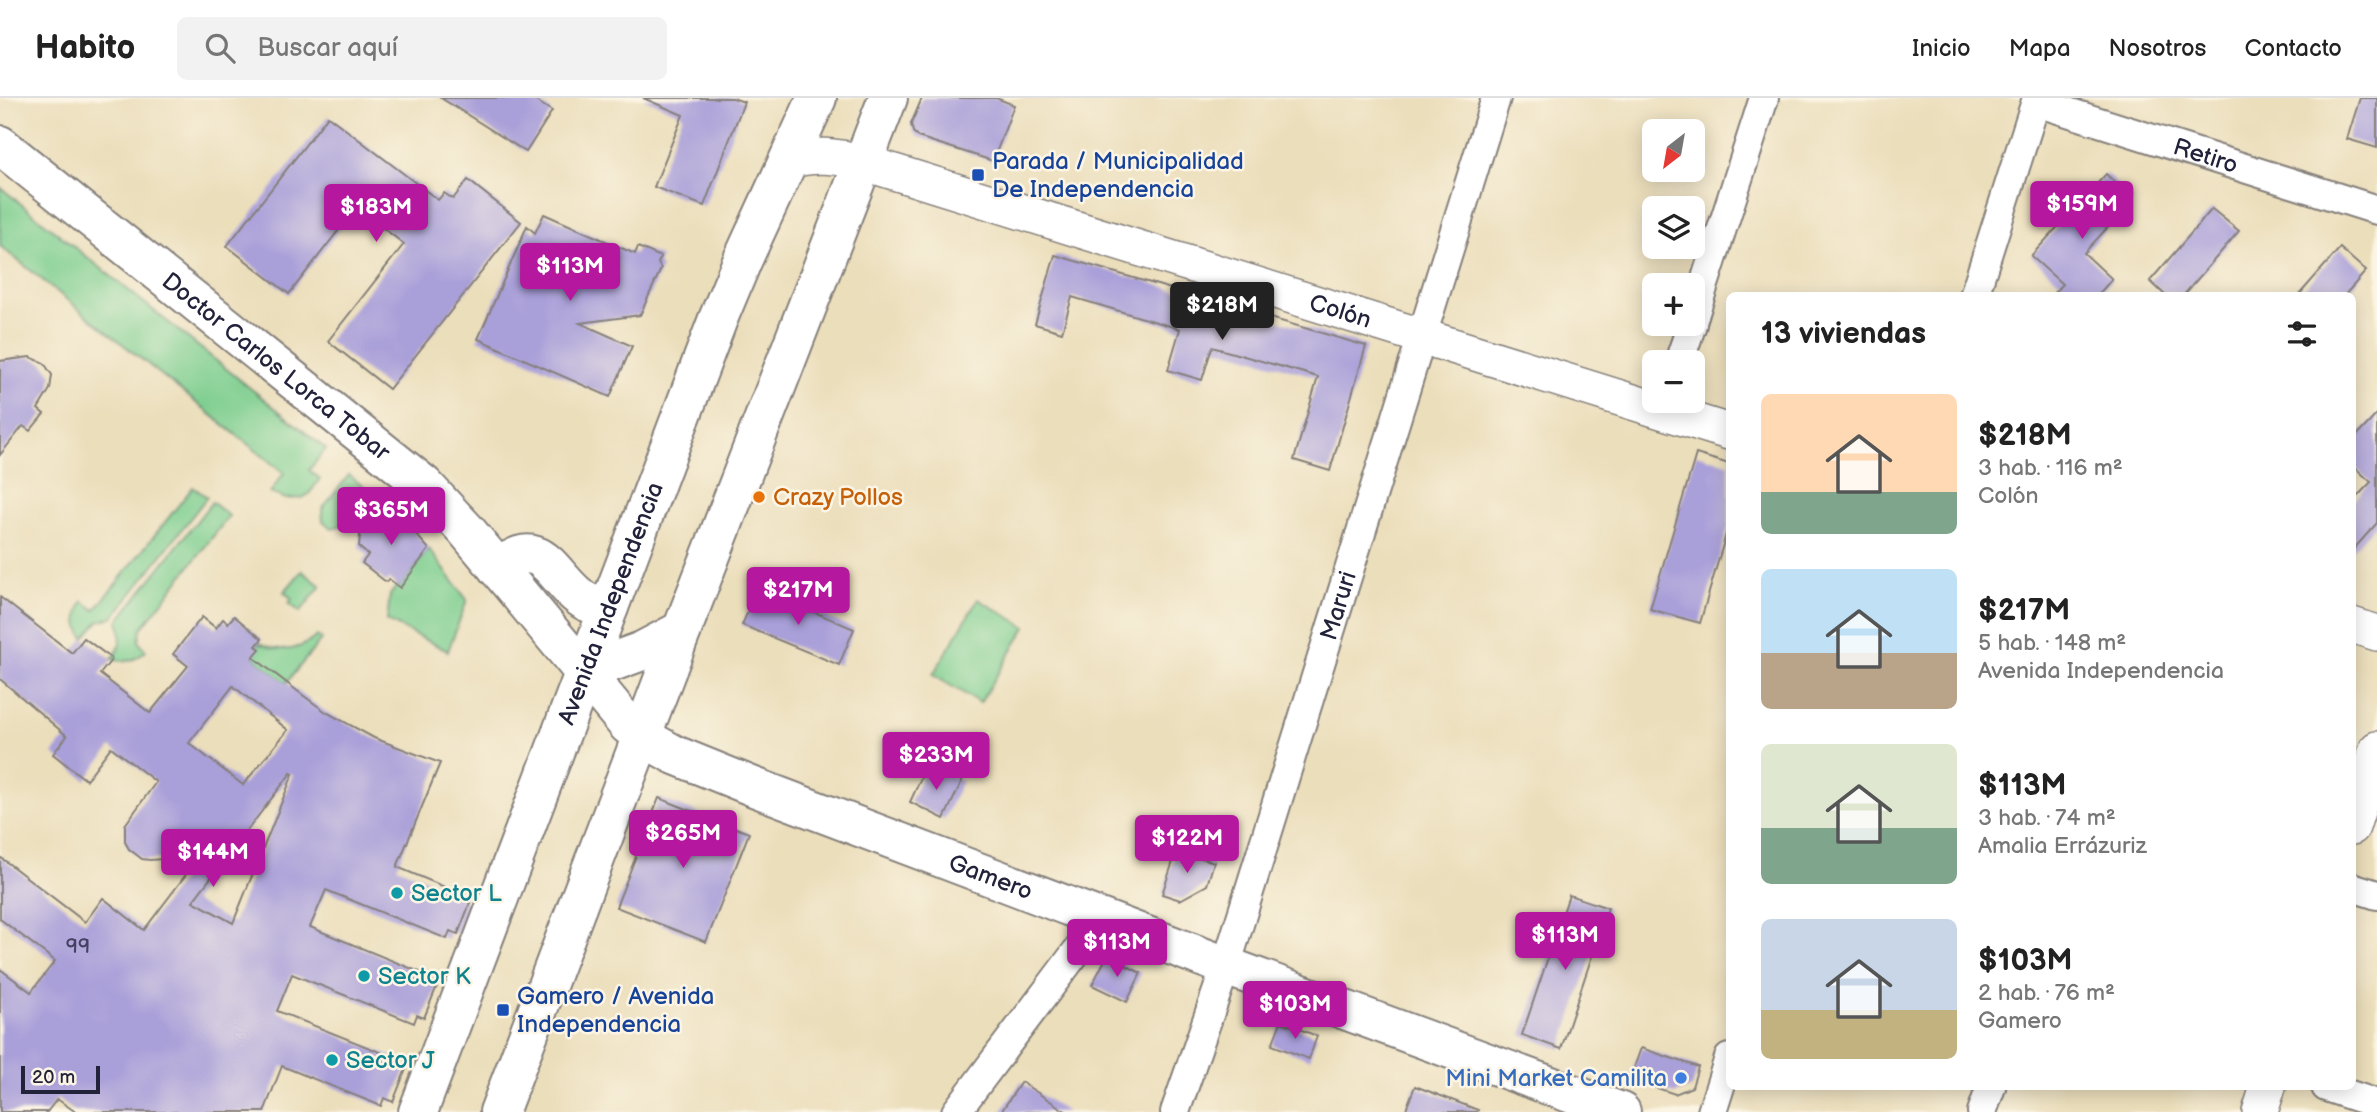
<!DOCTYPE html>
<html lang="es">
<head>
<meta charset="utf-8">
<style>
	:root { --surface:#fff; --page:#f2f2f2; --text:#222; --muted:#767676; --line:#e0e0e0; --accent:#b5179e }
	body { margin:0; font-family:"Balsamiq Sans",sans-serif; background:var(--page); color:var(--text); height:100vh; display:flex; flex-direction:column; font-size:26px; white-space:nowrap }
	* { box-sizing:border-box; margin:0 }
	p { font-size:23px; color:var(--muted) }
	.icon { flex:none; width:38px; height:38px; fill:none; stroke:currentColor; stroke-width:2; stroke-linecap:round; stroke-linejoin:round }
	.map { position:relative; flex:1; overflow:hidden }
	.details { position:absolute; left:1726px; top:194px; width:630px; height:798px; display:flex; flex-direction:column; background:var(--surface); border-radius:10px; box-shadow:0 4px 18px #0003 }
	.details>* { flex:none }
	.needle { width:46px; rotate:211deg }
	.tools { position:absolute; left:1642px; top:21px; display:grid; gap:14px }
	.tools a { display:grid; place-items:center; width:63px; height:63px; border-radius:10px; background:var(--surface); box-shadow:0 4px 18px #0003; font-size:35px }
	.scale { position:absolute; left:21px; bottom:18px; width:79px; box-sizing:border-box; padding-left:7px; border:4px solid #22223b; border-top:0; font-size:19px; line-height:24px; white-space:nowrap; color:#22223b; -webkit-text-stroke:5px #fcf5e5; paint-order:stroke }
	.price { position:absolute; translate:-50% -60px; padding:0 16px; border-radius:7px; background:var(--accent); color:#fff; font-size:23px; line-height:46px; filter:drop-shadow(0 2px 4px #0008) }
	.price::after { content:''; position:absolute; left:50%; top:42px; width:21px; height:16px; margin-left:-10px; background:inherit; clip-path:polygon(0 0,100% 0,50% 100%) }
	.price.current { background:#222; color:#fff }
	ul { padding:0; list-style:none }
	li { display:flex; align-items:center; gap:21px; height:175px; padding:0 35px }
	li span { display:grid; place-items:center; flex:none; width:196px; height:140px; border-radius:10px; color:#555 }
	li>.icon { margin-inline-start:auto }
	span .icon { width:84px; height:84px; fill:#fffc; stroke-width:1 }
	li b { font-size:30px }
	h2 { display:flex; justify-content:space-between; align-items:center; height:84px; padding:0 35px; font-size:30px }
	header { display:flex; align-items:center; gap:42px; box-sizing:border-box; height:98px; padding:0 35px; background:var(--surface); border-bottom:2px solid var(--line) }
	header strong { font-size:33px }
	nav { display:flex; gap:38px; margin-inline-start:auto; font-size:24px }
	.search { width:490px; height:63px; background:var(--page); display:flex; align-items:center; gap:18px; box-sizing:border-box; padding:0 24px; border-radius:10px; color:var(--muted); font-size:26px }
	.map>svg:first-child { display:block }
	.green { fill:#7dce8f; stroke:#507865; stroke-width:2 }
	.building { fill:#a99fd9; fill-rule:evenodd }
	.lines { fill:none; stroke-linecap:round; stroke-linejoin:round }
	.minor-casing { stroke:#86807b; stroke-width:32 }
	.tertiary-casing { stroke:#86807b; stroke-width:38 }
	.secondary-casing { stroke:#86807b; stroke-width:42 }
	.primary-casing { stroke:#86807b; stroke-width:42 }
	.minor { stroke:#fff; stroke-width:28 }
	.tertiary { stroke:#fff; stroke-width:35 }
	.secondary { stroke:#fff; stroke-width:38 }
	.primary { stroke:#fff; stroke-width:38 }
	.transit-dot { fill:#1a4fb4; stroke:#fcf5e5; stroke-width:2.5 }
	.food-dot { fill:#e8710a; stroke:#fcf5e5; stroke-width:2.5 }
	.culture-dot { fill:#0f9aa8; stroke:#fcf5e5; stroke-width:2.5 }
	.shop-dot { fill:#3f7fe0; stroke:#fcf5e5; stroke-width:2.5 }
	.labels { text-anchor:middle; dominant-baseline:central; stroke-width:5; stroke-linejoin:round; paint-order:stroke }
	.number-label { font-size:21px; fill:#444162 }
	.street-label { font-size:24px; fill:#22223b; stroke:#fcf5e5 }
	.transit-label { font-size:24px; fill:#164399; stroke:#fcf5e5; text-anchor:start }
	.food-label { font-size:24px; fill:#c56008; stroke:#fcf5e5; text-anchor:start }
	.culture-label { font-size:24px; fill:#0d838f; stroke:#fcf5e5; text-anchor:start }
	.shop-label { font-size:24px; fill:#366cbe; stroke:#fcf5e5; text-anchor:end }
</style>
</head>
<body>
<header>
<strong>Habito</strong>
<div class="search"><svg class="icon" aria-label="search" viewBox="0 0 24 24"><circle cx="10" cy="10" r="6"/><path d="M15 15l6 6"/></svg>Buscar aquí</div>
<nav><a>Inicio</a><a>Mapa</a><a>Nosotros</a><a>Contacto</a></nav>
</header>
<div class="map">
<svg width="2377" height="1014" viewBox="0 0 2377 1014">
	<rect width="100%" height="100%" fill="#fcf5e5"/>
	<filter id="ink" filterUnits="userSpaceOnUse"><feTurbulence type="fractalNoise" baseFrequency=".0143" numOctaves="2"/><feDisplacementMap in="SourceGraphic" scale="14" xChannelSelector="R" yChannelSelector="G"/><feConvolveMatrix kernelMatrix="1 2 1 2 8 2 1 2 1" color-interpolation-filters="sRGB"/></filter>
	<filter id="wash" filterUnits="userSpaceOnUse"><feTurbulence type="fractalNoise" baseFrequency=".00686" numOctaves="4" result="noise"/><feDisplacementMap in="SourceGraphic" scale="28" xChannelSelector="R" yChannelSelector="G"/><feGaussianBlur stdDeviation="1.57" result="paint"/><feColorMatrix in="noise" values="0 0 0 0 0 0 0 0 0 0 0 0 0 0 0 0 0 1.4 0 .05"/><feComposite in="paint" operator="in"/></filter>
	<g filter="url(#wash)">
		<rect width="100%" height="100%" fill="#ebdebb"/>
		<g class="green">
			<path d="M0,89L326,351L309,372L320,381L309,396L302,400L286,401L270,395L284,375L0,148Z"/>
			<path d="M349,377L369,393L343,427L332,430L323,423L322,411Z"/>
			<path d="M193,389L207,399L113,519L99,523L84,540C76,527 76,516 83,503L95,512Z"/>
			<path d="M212,404L229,418L141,531L139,544L146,553C135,563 126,565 112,561C122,550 123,538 118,523Z"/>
			<path d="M429,451L467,502L448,553L387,523L390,497L397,488L400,489Z"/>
			<path d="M302,473L321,488L300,514L289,505L292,501L284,494Z"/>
			<path d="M978,501L1026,529L980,605L933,577Z"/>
			<path d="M317,538L322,541L286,585L253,559L259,545C280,555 299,554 317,538Z"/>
		</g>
		<g id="blocks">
			<g class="building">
				<path d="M441,0H531L552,13L526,54Z"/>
				<path d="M643,0H733L744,4L704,108L654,89L683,17Z"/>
				<path d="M922,0H996L1014,7L993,63L918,39L913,34L911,26Z"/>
				<path d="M2360,0H2377V50L2347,41Z"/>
				<path d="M328,18L438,102L444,95L453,101L468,82L521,124L389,291L328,243L404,146L356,110L289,196L227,148Z"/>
				<path d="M2106,76L2133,102L2084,155L2112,181L2097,198H2051L2062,186L2031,158Z"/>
				<path d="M2212,111L2239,133L2183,198H2166L2150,183Z"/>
				<path d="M544,116L635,156L638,149L661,159L658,165L661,171L640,217L580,225L632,248L610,299L478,241L527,128L535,135Z"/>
				<path d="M2340,150L2366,173L2344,198H2298Z"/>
				<path d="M1055,157L1366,248L1330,373L1294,362L1318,279L1212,249L1202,282L1168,272L1180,231L1072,199L1062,234L1035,226Z"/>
				<path d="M30,259L44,265L52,277L50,291L38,311L44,316L30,333L23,328L0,357V263Z"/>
				<path d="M2377,316V425L2352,453V404L2371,384L2352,367V343Z"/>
				<path d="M1696,356L1729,366V426L1700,525L1650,511Z"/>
				<path d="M384,406L399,417L429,451L400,490L389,481L386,484L362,465L368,457L359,449L360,437Z"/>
				<path d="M758,490L854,531L839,567L742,527Z"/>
				<path d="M0,499L72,555L84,540L112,561L100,576L150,615L188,568L173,556L202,519L216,530L223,521L228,525L234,518L262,541L256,548L260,551L253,559L304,598L326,614L374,640L440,665L397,769L464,797L462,802L470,805L458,836L450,833L447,841L326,792L310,829L432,879L430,885L437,888L424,920L417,917L414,925L292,876L277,913L400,962L397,968L406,971L393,1004L384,1000L381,1008L282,968L264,1014H76L57,1001L47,1014H0V871L31,894L55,863L0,821V759L85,824L103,800L144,832L200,758L150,762L142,761L129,751L125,744V727L156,684L111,649L86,682L53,656L67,638L0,581ZM233,588L288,632L243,687L189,645ZM291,675L293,676L233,825L193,803Z"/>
				<path d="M927,667L962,683L944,721L910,704Z"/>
				<path d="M659,700L749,735L706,844L616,809Z"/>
				<path d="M1177,752L1214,764L1207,787L1180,802L1162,796Z"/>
				<path d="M1569,797L1608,810L1561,951L1522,937Z"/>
				<path d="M1107,858L1141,875L1127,904L1092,887Z"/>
				<path d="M1281,924L1317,938L1309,961L1272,947Z"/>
				<path d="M1641,950L1698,969L1692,989L1675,996L1630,981Z"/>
				<path d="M1021,984L1067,1014H1001Z"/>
				<path d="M1415,988L1478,1012L1477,1014H1405Z"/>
			</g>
		</g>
	</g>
	<g filter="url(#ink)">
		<use href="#blocks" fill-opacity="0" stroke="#86807b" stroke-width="2"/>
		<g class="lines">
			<g class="minor-casing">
				<g id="minor">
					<path id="s1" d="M2036,4L2377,112"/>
					<path d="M1974,198L2037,0"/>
					<path d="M1692,224L1764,0"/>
					<path d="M1679,264L1692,226"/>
					<path d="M2352,789L2377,797"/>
					<path d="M2326,989L2377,1006"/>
					<path d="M956,1014L1101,821"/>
					<path id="s2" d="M1175,1014L1226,868L1496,0"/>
					<path d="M1712,1014L1729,960"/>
					<path d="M1982,1014L1991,989"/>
				</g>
			</g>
			<g class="tertiary-casing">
				<g id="tertiary">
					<path id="s3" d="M788,63C814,55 836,58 862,64L1729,334"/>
					<path d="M2352,527L2377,535"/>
					<path d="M2352,729L2377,651"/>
					<path d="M2260,1014L2268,989"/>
				</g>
			</g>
			<g class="secondary-casing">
				<g id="secondary">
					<path id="s4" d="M0,47L424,387L466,432L628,627L641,638L675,657L754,689L1226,868L1621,1014"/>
				</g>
			</g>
			<g class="primary-casing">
				<g id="primary">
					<path d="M498,471C545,430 553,486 587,504C594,507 602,508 609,509"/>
					<path d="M585,574L642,553L682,532"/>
					<path id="s5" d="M418,1014L718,221L743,161L817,0"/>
					<path d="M499,1014L682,532L888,0"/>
				</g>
			</g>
			<use href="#minor" class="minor"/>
			<use href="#tertiary" class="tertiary"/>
			<use href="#secondary" class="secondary"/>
			<use href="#primary" class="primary"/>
		</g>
	</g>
	<g class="transit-dot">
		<rect x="971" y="70" width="14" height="14" rx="3.5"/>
		<rect x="496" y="905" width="14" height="14" rx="3.5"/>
	</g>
	<circle class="food-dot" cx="759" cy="399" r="7"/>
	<g class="culture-dot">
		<circle cx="397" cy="795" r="7"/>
		<circle cx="364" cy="878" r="7"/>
		<circle cx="332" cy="962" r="7"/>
	</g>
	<circle class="shop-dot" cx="1681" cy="980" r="7"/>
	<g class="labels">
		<g class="number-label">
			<text x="78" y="848">99</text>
		</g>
		<g class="street-label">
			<text stroke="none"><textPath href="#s1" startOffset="178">Retiro</textPath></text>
			<text stroke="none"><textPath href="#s3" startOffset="576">Colón</textPath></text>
			<text stroke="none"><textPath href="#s4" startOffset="354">Doctor Carlos Lorca Tobar</textPath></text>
			<text stroke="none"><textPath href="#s5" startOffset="544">Avenida Independencia</textPath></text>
			<text stroke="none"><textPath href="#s2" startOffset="532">Maruri</textPath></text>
			<text stroke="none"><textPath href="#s4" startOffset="1253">Gamero</textPath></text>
		</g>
		<g class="transit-label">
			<text x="992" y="63">Parada / Municipalidad<tspan x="992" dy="28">De Independencia</tspan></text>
			<text x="517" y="898">Gamero / Avenida<tspan x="517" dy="28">Independencia</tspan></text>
		</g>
		<g class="food-label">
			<text x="773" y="399">Crazy Pollos</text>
		</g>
		<g class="culture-label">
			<text x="411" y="795">Sector L</text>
			<text x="378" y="878">Sector K</text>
			<text x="346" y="962">Sector J</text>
		</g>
		<g class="shop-label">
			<text x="1667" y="980">Mini Market Camilita</text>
		</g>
	</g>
</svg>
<div class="tools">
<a><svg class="needle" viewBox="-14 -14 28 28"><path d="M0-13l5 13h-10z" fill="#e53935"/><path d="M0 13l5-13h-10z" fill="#767676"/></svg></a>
<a><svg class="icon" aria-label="layers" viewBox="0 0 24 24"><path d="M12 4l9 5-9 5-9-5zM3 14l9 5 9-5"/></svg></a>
<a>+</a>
<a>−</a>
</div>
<div class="scale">20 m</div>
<b class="price" style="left:2082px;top:143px">$159M</b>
<b class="price" style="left:376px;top:146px">$183M</b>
<b class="price" style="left:570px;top:205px">$113M</b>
<b class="price current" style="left:1222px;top:244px">$218M</b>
<b class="price" style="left:391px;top:449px">$365M</b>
<b class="price" style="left:798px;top:529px">$217M</b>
<b class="price" style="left:936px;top:694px">$233M</b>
<b class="price" style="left:683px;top:772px">$265M</b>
<b class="price" style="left:1187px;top:777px">$122M</b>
<b class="price" style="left:213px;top:791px">$144M</b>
<b class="price" style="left:1565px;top:874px">$113M</b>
<b class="price" style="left:1117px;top:881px">$113M</b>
<b class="price" style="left:1295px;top:943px">$103M</b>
<section class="details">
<h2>13 viviendas<svg class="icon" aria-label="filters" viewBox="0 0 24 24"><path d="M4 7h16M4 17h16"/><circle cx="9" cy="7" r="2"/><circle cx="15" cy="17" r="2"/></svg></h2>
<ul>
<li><span style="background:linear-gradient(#ffd9b3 70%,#7fa58c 0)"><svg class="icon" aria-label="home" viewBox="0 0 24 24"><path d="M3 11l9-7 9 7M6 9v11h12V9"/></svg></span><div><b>$218M</b><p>3 hab. · 116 m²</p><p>Colón</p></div></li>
<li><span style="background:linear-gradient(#bfe0f5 60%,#b9a48a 0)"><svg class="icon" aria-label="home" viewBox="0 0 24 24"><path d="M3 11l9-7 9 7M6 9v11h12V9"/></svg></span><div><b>$217M</b><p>5 hab. · 148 m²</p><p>Avenida Independencia</p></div></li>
<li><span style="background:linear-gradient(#dfe7d0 60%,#7fa58c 0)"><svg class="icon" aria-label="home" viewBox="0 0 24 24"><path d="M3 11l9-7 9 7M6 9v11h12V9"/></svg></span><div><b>$113M</b><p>3 hab. · 74 m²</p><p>Amalia Errázuriz</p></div></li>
<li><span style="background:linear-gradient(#c9d6e8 65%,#c2b280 0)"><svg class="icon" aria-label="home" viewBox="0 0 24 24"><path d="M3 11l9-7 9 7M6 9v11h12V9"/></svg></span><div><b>$103M</b><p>2 hab. · 76 m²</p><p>Gamero</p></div></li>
</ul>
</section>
</div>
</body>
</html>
